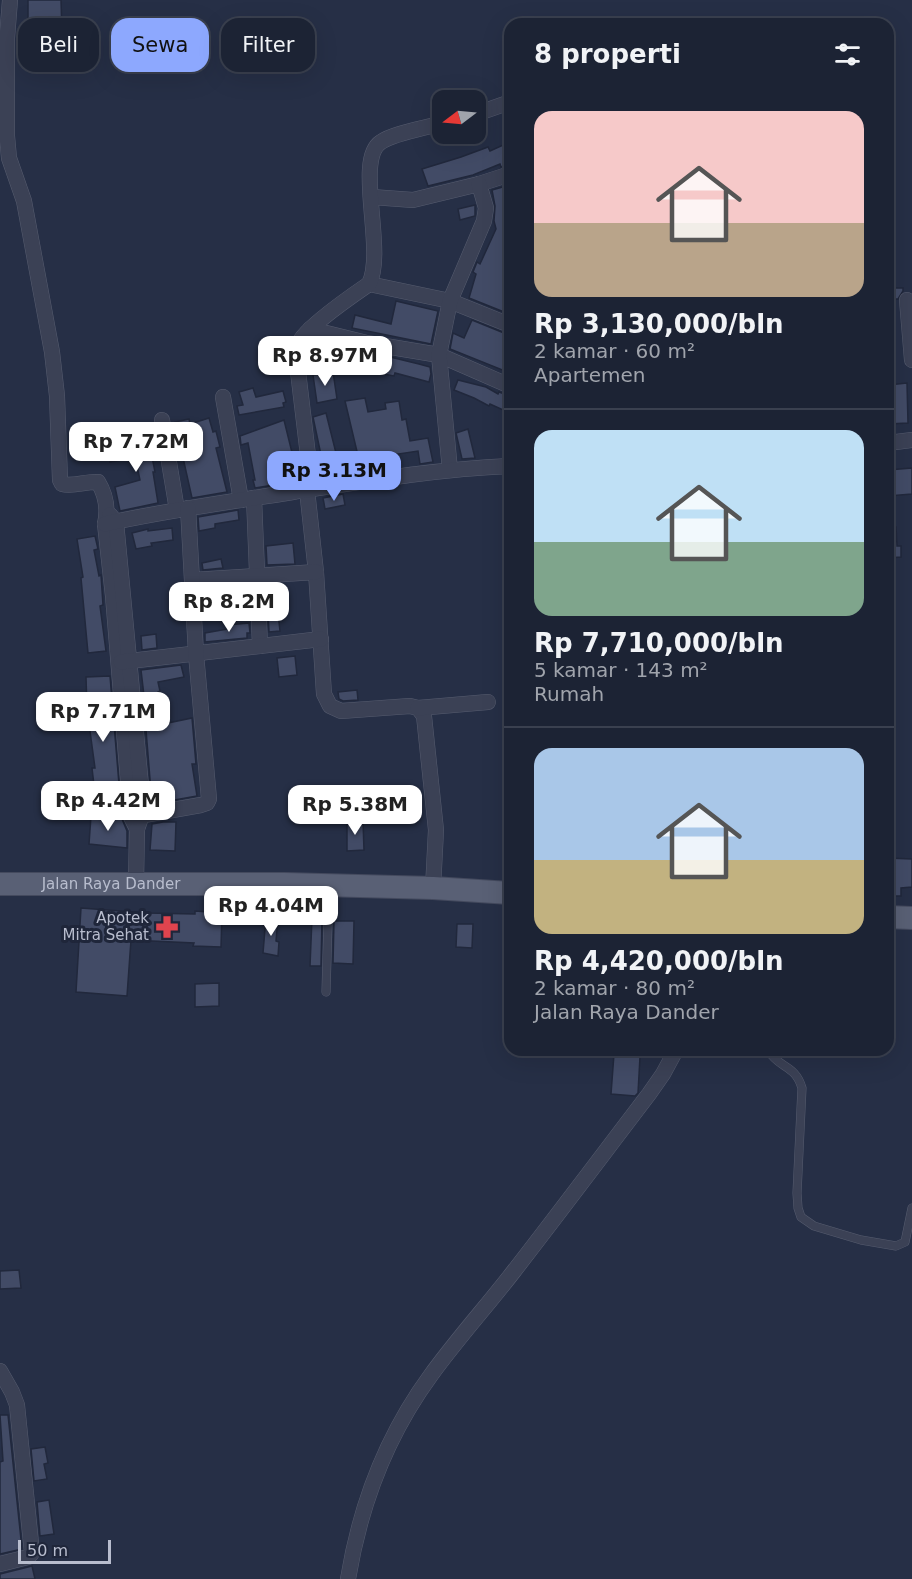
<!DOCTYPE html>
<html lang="id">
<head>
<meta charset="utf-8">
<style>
	:root { --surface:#1c2334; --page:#252b3c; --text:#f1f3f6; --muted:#a0a4ac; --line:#3a404f; --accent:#8da8fe }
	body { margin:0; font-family:"DejaVu Sans",sans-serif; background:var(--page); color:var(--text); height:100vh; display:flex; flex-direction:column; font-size:22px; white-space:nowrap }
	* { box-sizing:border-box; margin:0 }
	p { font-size:20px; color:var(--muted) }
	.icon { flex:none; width:33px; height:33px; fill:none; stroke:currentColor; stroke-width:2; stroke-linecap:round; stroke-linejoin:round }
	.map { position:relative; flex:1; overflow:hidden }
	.side { position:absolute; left:504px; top:18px; width:390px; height:1038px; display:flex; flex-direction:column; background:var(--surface); border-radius:18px; box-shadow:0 6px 24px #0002,0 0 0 2px var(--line) }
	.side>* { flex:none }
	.top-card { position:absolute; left:18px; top:18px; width:396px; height:54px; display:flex; gap:12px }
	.needle { width:39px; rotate:254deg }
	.tools { position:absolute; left:432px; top:90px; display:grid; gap:12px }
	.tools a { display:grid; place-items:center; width:54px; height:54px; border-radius:12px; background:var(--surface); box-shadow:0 6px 24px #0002,0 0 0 2px var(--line); font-size:30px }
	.scale { position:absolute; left:18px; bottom:15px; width:93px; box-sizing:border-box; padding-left:6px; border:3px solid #b8bdce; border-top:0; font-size:16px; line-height:21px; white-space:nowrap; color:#b8bdce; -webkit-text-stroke:4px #1f263a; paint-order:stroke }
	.price { position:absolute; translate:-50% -51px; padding:0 14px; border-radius:12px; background:#fff; color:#222; font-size:20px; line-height:39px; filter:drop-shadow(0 2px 3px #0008) }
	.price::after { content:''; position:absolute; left:50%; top:36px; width:18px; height:14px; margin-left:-9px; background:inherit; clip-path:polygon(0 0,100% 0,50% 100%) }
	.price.current { background:var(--accent); color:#111 }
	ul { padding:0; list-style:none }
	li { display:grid; align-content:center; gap:12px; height:318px; padding:0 30px }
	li+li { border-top:2px solid var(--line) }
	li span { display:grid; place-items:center; height:186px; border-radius:18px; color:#555 }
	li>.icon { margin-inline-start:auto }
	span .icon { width:108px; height:108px; fill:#fffc; stroke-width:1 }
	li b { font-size:26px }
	h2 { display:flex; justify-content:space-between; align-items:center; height:72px; padding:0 30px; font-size:26px }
	.chip { padding:0 21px; border-radius:18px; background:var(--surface); box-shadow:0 6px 24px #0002,0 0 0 2px var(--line); font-size:21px; line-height:54px }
	.chip.current { background:var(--accent); color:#111 }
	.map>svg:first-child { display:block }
	.building { fill:#424b66; stroke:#21283c; stroke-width:1.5 }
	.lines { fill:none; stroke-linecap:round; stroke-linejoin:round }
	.lane-casing { stroke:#565c6f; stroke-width:9 }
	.street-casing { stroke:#565c6f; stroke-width:16 }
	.primary-casing { stroke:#444a5e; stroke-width:24 }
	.lane { stroke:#3b4155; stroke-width:8 }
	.street { stroke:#3b4155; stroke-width:15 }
	.primary { stroke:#596075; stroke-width:22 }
	.labels { text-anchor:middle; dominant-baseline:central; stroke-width:6; stroke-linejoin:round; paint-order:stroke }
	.street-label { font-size:15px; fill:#b8bdce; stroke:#1f263a }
	.poi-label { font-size:15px; fill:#b8bdce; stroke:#1f263a; text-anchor:end }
</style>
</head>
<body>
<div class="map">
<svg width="912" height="1579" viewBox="0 0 912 1579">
	<rect width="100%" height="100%" fill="#262f46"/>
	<g class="building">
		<path d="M28,0H61L62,32L28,31Z"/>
		<path d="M510,142V164L501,167L500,164L473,175L428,186L422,169L461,157L488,147L490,151Z"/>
		<path d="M510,185V291L504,312L469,298L476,274L473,272L477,262L480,264L496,229L494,221L495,206L492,190Z"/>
		<path d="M475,205V216L460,220L458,209Z"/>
		<path d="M888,288H903V291L898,299H888Z"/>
		<path d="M396,301L438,311L431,344L352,328L355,315L391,324Z"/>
		<path d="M472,320L504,333L510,338V373L450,349L453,333L464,338Z"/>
		<path d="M329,348L363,352V356H386L419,364L430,367L431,374L429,382L395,373L394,376L383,374L384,368L327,363Z"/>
		<path d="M333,372L337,399L317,403L313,375Z"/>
		<path d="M458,380L486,387L498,394L499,392L510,396V413L490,404L489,406L474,398L454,390Z"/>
		<path d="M907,383L908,423L888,424V385Z"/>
		<path d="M253,388L256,397L283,391L286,402L283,403L284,407L239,415L237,406L243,405L239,392Z"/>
		<path d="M365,398L368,412L386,409L385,403L399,401L402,420L406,419L410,441L428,438L433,462L420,464L418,451L359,460L345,401Z"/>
		<path d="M326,413L339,465H341L344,474L322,478L320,468H323L321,455L313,417Z"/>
		<path d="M209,418L213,432L216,431L220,447L216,448L227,492L192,498L175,422L189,419L190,424Z"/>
		<path d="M284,420L299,481L255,488L253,480H255L248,443L241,445L240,436Z"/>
		<path d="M468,429L475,458L462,459L456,433Z"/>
		<path d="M147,431L155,472H153L158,503L120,511L115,487L140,480L135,457L110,462L107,447L137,441L136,433Z"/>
		<path d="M912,468V494L888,496V470Z"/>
		<path d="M343,494L345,505L325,509L323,498Z"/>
		<path d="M238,510L239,520L215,524V528L199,531L198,517Z"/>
		<path d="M888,527H896L897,546H901V557L888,558Z"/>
		<path d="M172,528L173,540L151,543L152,546L136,549L132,533L148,529V531Z"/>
		<path d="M95,536L98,549L94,550L99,576L101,575L103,605L100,606L106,651L88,653L81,578L83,577L77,539Z"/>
		<path d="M293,543L295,564L267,565L266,546Z"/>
		<path d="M221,559L223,568L203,570L202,563Z"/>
		<path d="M278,613L280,631L269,632L268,614Z"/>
		<path d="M249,623L250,633H247V638L205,642V633L228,629L227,625Z"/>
		<path d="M156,634L157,648L142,650L141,636Z"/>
		<path d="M295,656L297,675L279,677L277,658Z"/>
		<path d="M181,665L184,677L158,682L160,691L158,692L163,724L192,718L196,764H192L197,796L152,804L146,730H148L141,670Z"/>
		<path d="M110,676L121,808L97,811L92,768H95L87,709L86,677Z"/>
		<path d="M357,690L358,700L343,701L339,699L338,692Z"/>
		<path d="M91,816L122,819L127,831V848L89,844Z"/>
		<path d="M163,822H176L175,851L150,850L152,824Z"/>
		<path d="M347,822H363L364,850L347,851Z"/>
		<path d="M888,858L912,859V887L901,888V896H888Z"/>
		<path d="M286,902L300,903V922H286Z"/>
		<path d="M81,908L147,913L195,914V911L222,913L221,947L193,946L194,943L131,940L127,996L76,992Z"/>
		<path d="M266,917L278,919L276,941L279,942L278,956L263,953Z"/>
		<path d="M312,918H322L321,966H310Z"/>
		<path d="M334,921H354L353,964L333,963Z"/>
		<path d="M457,924H473L472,948L456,947Z"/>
		<path d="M219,983V1006L195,1007V984Z"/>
		<path d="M614,1054L640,1057L638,1093L635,1096L611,1094Z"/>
		<path d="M19,1270L21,1288L0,1289V1271Z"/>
		<path d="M0,1415H8L22,1549L0,1554V1462L3,1461Z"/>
		<path d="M45,1447L48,1463L44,1464L47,1479L34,1481L31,1449Z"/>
		<path d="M49,1500L54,1534L40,1536L37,1502Z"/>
		<path d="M32,1566L35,1579H0V1574Z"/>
	</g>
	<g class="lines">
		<g class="lane-casing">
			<g id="lane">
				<path d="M326,992L329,886"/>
				<path d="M768,1050C779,1069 795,1064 802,1088L797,1193L798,1208L801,1217L814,1226L861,1240L896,1246L905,1242L912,1208"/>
			</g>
		</g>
		<g class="street-casing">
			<g id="street">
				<path d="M10,0L7,38V136L9,158L24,201L52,352L57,396L60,480L62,484C74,487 86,481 98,482C106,495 108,510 105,524L113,596L131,817L137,829"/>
				<path d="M476,114L510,102"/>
				<path d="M372,197L413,200L479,184L510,174"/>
				<path d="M369,284L450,301L510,325"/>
				<path d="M907,300L912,360"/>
				<path d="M310,329L367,343L439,355L510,386"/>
				<path d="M223,397L241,500"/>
				<path d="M162,420L177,510"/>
				<path d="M888,443L912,440"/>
				<path d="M450,470L439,355L450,301L484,221L486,208L479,184"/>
				<path d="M312,489L297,363C297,356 296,348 300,341C309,325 353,295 369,284C386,251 354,159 381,142C394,133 426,128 442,123"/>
				<path d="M307,490L316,572L324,694L330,706L341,711L410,706L418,708L424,716L436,830L433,888"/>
				<path d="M254,498L260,646"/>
				<path d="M110,515L116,522L142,796V815L137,829L136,883"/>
				<path d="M105,524C167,510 230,502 293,492C365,481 438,469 510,466"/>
				<path d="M193,580L316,572"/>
				<path d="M121,662L321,639"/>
				<path d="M418,708L488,702"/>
				<path d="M133,817L201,805L207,803L209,799L196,654L188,508"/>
				<path d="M0,1371L12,1392L17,1405L32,1553L28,1557L0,1564"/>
				<path d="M348,1579C360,1506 387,1435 431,1375C457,1339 487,1306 514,1271C559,1213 604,1153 649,1094L663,1074L676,1050"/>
			</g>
		</g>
		<g class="primary-casing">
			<g id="primary">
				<path id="s1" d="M0,884H285L433,888L510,893"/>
				<path d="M888,917L912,918"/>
			</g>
		</g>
		<use href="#lane" class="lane"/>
		<use href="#street" class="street"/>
		<use href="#primary" class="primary"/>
	</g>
	<defs>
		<g id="pharmacy-bare" transform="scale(1.8)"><path d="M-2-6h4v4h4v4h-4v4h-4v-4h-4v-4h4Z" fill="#e0444e" stroke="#1f263a" stroke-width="2.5" paint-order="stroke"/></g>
	</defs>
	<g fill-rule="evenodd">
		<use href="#pharmacy-bare" x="167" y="927"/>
	</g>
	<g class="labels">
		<g class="street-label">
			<text stroke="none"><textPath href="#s1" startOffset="111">Jalan Raya Dander</textPath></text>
		</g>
		<g class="poi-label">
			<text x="149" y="918">Apotek<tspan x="149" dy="17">Mitra Sehat</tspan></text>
		</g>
	</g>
</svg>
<div class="tools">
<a><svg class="needle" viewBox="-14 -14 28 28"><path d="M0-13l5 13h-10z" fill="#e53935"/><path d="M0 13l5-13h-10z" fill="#a0a4ac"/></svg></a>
</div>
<div class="scale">50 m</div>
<b class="price" style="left:325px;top:387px">Rp 8.97M</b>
<b class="price" style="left:136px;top:473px">Rp 7.72M</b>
<b class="price current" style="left:334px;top:502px">Rp 3.13M</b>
<b class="price" style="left:229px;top:633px">Rp 8.2M</b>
<b class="price" style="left:103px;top:743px">Rp 7.71M</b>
<b class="price" style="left:108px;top:832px">Rp 4.42M</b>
<b class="price" style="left:355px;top:836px">Rp 5.38M</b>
<b class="price" style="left:271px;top:937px">Rp 4.04M</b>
<div class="top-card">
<a class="chip">Beli</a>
<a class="chip current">Sewa</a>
<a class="chip">Filter</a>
</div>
<section class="side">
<h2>8 properti<svg class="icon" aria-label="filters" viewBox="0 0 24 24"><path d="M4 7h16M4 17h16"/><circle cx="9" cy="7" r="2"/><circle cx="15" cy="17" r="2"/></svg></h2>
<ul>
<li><span style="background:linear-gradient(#f6c9c9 60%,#b9a48a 0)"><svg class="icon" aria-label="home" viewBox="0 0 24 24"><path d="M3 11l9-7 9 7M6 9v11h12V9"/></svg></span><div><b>Rp 3,130,000/bln</b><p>2 kamar · 60 m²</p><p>Apartemen</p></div></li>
<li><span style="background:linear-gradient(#bfe0f5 60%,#7fa58c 0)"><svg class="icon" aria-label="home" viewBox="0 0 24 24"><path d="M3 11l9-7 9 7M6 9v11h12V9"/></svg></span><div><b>Rp 7,710,000/bln</b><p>5 kamar · 143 m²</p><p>Rumah</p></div></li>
<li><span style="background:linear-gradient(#a9c7e8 60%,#c2b280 0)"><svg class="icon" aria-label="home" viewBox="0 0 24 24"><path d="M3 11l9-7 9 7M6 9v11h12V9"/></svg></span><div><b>Rp 4,420,000/bln</b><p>2 kamar · 80 m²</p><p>Jalan Raya Dander</p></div></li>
</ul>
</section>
</div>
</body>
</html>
